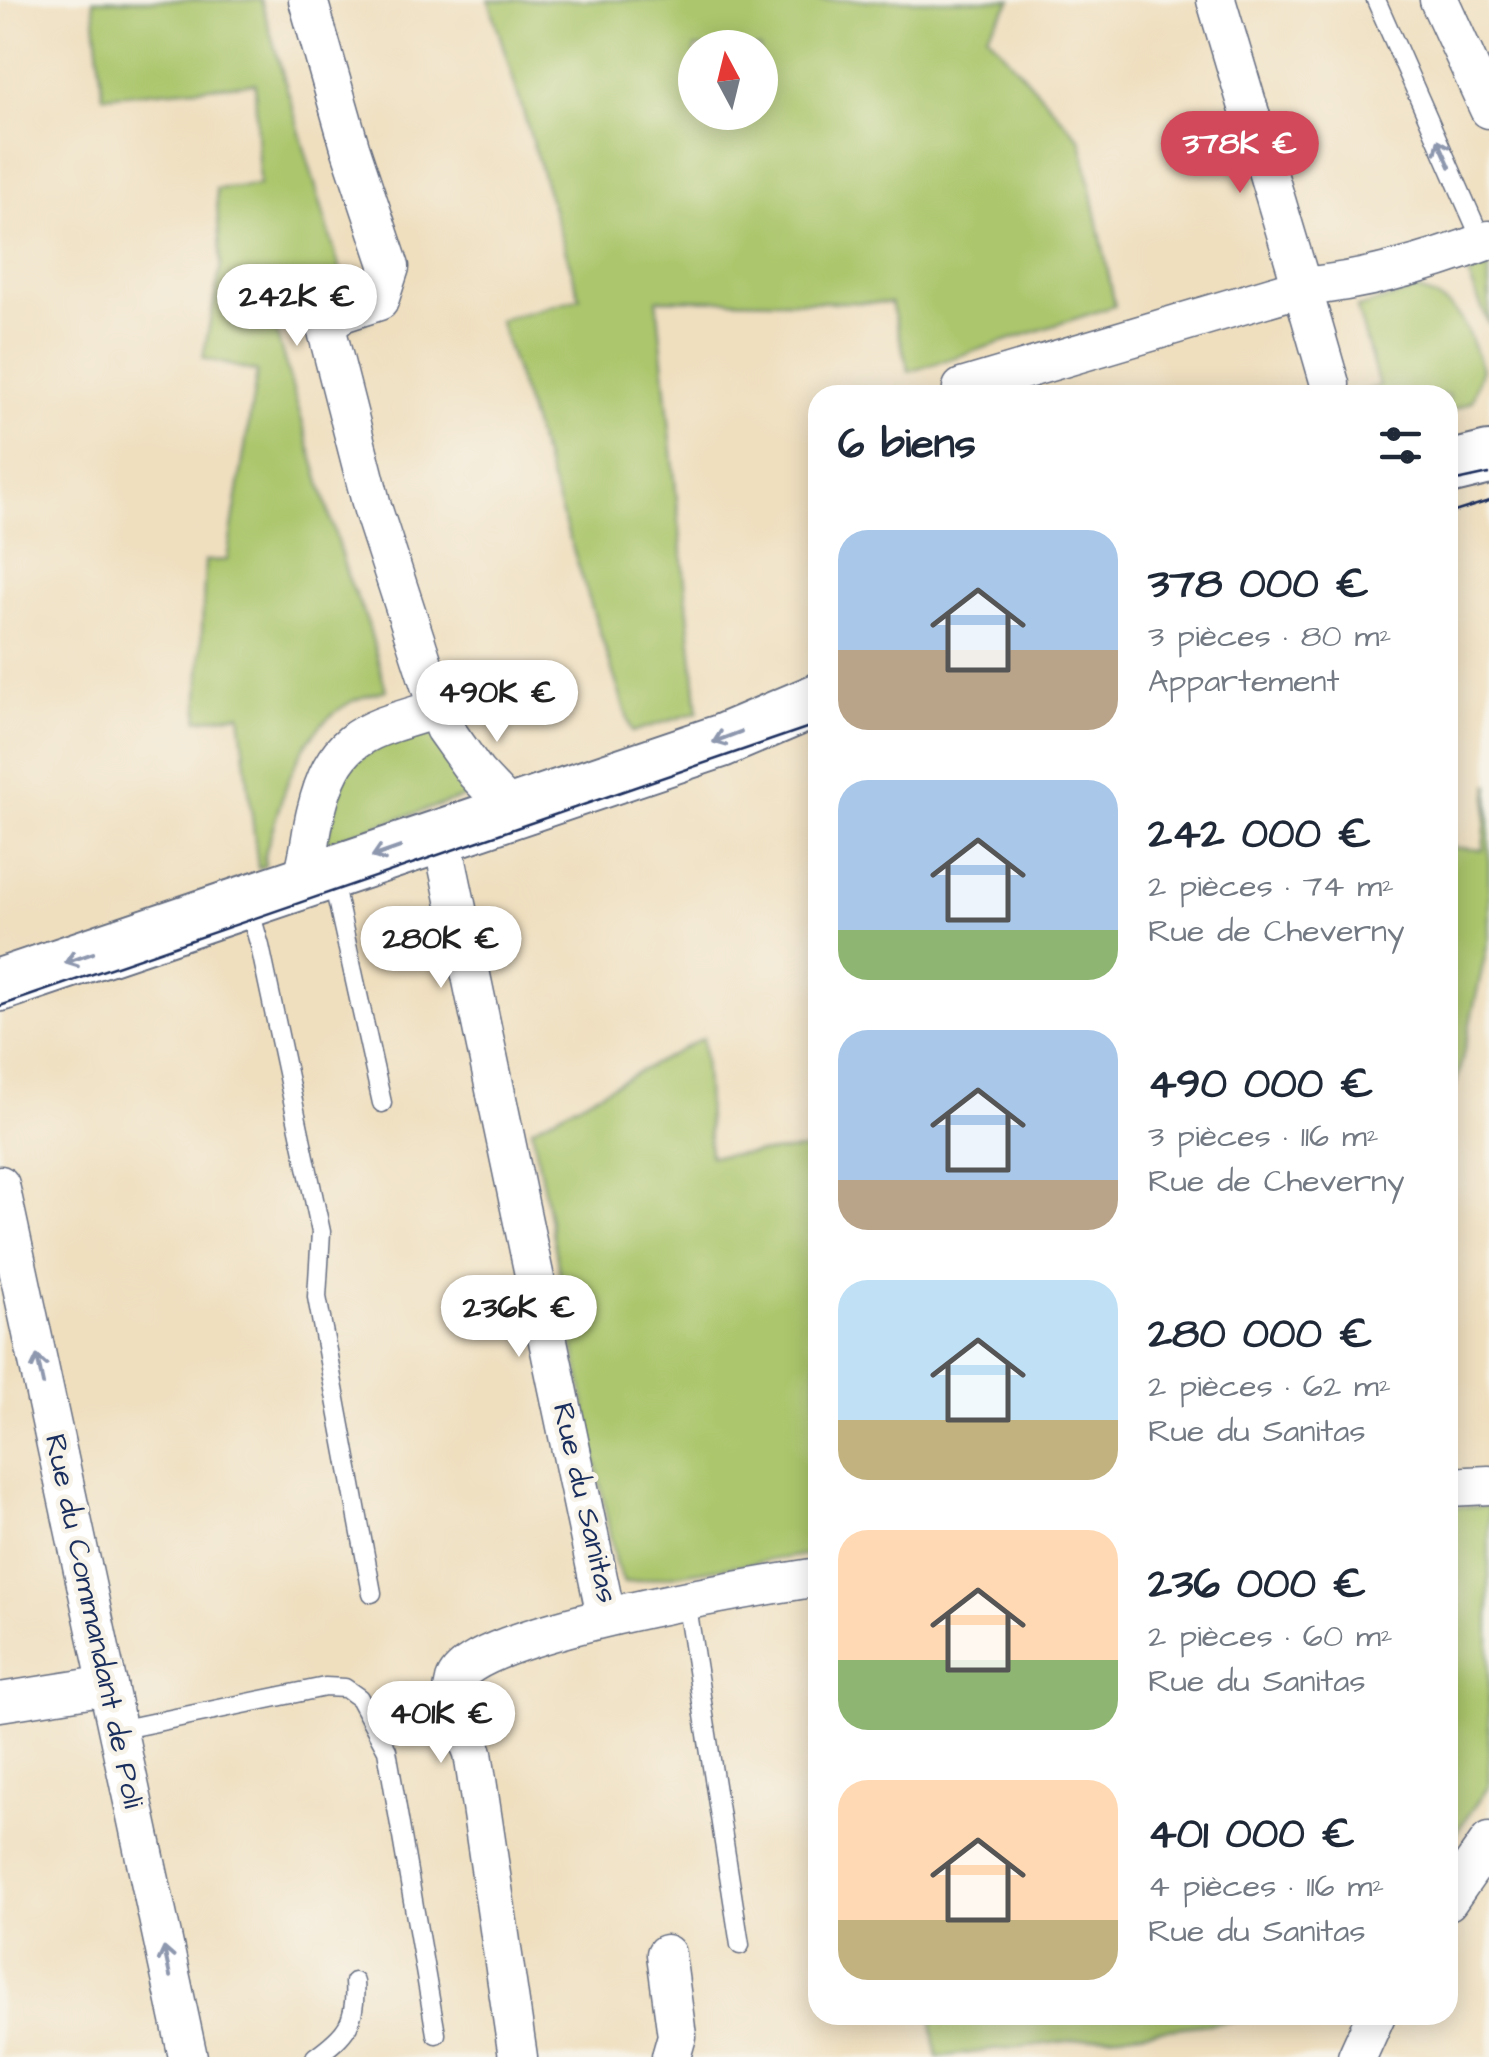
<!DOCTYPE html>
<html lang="fr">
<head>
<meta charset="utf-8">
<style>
	:root { --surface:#fff; --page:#f2f2f3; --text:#1f2937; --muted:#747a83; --accent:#d1495b }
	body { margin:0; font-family:"Architects Daughter",sans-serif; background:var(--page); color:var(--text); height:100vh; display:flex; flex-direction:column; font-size:38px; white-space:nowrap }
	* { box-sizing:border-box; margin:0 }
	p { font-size:32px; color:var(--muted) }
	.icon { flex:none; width:55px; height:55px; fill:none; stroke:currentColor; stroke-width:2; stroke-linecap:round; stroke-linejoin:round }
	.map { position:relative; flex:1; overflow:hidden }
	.panel { position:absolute; left:808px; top:385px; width:650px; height:1640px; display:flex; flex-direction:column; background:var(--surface); border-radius:30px; box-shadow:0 5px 25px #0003 }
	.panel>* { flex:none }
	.needle { width:65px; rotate:353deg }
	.controls { position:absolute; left:678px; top:30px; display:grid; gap:20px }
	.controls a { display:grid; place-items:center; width:100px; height:100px; border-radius:50%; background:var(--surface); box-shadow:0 5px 25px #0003; font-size:50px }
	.price { position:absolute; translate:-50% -85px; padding:0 22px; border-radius:35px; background:#fff; color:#222; font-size:32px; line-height:65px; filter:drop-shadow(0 2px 5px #0008) }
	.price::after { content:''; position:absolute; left:50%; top:60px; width:30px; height:22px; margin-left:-15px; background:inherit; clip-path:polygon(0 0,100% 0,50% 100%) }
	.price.current { background:var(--accent); color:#fff }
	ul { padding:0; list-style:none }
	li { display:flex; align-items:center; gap:30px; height:250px; padding:0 30px }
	li span { display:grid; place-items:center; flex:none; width:280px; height:200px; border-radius:30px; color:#555 }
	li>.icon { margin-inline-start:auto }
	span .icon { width:120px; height:120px; fill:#fffc; stroke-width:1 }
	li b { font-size:42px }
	h2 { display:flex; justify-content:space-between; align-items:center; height:120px; padding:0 30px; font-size:42px }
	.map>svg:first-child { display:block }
	.green { fill:#abc66c; stroke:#637a65; stroke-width:2.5; fill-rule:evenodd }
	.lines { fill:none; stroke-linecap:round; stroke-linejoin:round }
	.lane-casing { stroke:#656d80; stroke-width:21 }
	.street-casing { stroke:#656d80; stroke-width:41 }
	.secondary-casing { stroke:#656d80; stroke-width:56 }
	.lane { stroke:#fff; stroke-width:18 }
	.street { stroke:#fff; stroke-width:38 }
	.secondary { stroke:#fff; stroke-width:52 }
	.tram { stroke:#1b2f5e; stroke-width:2.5 }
	.oneway { stroke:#8d97ae }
	.labels { text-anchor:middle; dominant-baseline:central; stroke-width:9; stroke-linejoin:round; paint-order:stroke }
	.street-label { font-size:30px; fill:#1b2f5e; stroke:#f7f3e8 }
</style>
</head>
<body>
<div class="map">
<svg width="1489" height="2057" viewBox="0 0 1489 2057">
	<rect width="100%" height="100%" fill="#f7f3e8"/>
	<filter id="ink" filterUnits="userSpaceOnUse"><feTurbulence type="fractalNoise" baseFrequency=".01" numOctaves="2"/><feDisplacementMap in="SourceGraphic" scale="20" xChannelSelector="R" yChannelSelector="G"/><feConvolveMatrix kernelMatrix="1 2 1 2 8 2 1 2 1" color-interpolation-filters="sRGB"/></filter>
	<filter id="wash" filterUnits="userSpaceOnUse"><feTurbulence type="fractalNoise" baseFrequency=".0048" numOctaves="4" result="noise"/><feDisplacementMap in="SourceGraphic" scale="40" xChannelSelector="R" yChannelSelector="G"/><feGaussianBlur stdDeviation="2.25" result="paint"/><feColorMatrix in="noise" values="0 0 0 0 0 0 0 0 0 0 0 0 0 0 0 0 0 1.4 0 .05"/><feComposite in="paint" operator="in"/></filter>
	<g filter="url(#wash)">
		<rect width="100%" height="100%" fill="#efdfbf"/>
		<g class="green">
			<path d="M93,0H261L344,283L268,304L347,575L368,624L386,690C374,694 359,697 349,703C293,735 282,801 264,857L265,866L258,868L240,714L198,720L205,561L227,560L257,372L203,358L221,265L216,189L259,185L255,83L103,96Z"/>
			<path d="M489,0H1012L987,34L1081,140L1115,306L909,372L891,303L657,299L698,712L632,732L499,320L580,298ZM695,48H760V112H695Z"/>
			<path d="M1489,267V325L1468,275Z"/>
			<path d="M1416,290C1464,304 1464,326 1482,368L1472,401L1448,412V395H1355L1379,386L1357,308Z"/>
			<path d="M409,732L430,734L477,793L325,843L348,764Z"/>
			<path d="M1489,783V938L1458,1077L1448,1107V847L1483,850Z"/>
			<path d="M703,1038L710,1156L817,1149V1553L624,1583L615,1562L532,1128Z"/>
			<path d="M1489,1506V1786L1448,1844V1507Z"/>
			<path d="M931,2015H1281L937,2057Z"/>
		</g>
	</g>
	<g filter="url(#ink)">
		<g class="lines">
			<g class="lane-casing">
				<g id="lane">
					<path d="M1376,0L1483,243"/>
					<path d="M332,877L382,1103"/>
					<path d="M248,905L260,946L321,1232L317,1297L372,1593"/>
					<path d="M686,1600L740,1945"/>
					<path d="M118,1730L325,1687L345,1688L359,1698L387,1750L436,2034"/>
					<path d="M315,2057C347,2034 357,2022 354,1982"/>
				</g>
			</g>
			<g class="street-casing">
				<g id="street">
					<path d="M308,0L350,147L390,267L379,301L342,313L326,327L373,510L444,728L476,773L511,810"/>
					<path d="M1216,0L1302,287C1365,281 1429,263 1489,240"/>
					<path d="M1439,0L1489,109"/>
					<path d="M962,388L1302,287L1330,384"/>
					<path d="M441,833L606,1616"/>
					<path d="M301,881C310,858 310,836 316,812C335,733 366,731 437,709"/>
					<path d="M0,1185L188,2057"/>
					<path d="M1448,1487L1489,1485"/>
					<path d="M0,1702L108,1685"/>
					<path d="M1448,1901L1489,1842"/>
					<path d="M666,1954L677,2036L671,2057"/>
					<path d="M518,2057L473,1753C465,1730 447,1708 455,1681C470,1632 763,1586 818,1577"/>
					<path d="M1357,2057L1376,2015"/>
				</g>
			</g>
			<g class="secondary-casing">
				<g id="secondary">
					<path d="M1448,468L1489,458"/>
					<path d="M0,985L721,741L818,700"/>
				</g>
			</g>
			<use href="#lane" class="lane"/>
			<use href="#street" class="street"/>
			<use href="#secondary" class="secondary"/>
			<g class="tram">
				<path d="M1448,483L1489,474"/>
				<path d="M1448,514L1489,501"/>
				<path d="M0,1006L818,724"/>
			</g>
		</g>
		<defs><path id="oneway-shaft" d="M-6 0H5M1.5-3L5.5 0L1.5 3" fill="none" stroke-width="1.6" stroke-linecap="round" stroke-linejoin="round" transform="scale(2.5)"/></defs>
		<g class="oneway">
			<use href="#oneway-shaft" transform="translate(1444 153) rotate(-114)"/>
			<use href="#oneway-shaft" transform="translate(727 737) rotate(159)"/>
			<use href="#oneway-shaft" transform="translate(386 852) rotate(161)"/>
			<use href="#oneway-shaft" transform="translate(79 958) rotate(161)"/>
			<use href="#oneway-shaft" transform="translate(40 1370) rotate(-102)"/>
			<use href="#oneway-shaft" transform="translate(167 1962) rotate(-102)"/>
		</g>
	</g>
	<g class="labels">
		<g class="street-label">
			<text transform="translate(585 1503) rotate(77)">Rue du Sanitas</text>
			<text transform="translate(94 1621) rotate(78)">Rue du Commandant de Poli</text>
		</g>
	</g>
</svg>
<div class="controls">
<a><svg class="needle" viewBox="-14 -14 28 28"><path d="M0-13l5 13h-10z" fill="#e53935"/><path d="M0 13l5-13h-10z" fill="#747a83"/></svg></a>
</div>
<b class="price current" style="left:1240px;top:196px">378K €</b>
<b class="price" style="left:297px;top:349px">242K €</b>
<b class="price" style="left:497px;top:745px">490K €</b>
<b class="price" style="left:441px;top:991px">280K €</b>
<b class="price" style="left:519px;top:1360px">236K €</b>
<b class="price" style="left:441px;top:1766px">401K €</b>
<section class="panel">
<h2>6 biens<svg class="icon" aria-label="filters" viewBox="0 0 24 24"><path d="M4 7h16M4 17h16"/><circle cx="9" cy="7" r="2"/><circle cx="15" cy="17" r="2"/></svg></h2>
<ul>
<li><span style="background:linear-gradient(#a9c7e8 60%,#b9a48a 0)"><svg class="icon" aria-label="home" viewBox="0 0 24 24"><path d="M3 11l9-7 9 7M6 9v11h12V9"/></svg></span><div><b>378 000 €</b><p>3 pièces · 80 m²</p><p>Appartement</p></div></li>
<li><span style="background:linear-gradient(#a9c7e8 75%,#8fb573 0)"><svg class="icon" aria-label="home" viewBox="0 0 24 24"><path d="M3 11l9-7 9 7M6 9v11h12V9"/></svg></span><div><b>242 000 €</b><p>2 pièces · 74 m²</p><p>Rue de Cheverny</p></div></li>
<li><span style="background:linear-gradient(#a9c7e8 75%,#b9a48a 0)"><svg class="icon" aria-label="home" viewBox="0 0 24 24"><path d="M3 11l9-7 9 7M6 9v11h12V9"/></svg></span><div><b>490 000 €</b><p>3 pièces · 116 m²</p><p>Rue de Cheverny</p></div></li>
<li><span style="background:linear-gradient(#bfe0f5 70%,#c2b280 0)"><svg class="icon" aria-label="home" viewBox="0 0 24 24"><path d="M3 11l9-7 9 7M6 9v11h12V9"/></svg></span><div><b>280 000 €</b><p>2 pièces · 62 m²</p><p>Rue du Sanitas</p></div></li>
<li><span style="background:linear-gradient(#ffd9b3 65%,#8fb573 0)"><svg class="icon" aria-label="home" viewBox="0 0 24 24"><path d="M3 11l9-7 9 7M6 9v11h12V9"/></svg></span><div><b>236 000 €</b><p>2 pièces · 60 m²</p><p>Rue du Sanitas</p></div></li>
<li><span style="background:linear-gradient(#ffd9b3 70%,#c2b280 0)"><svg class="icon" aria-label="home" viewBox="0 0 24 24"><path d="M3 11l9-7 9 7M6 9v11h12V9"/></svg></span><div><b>401 000 €</b><p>4 pièces · 116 m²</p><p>Rue du Sanitas</p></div></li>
</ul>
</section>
</div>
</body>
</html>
